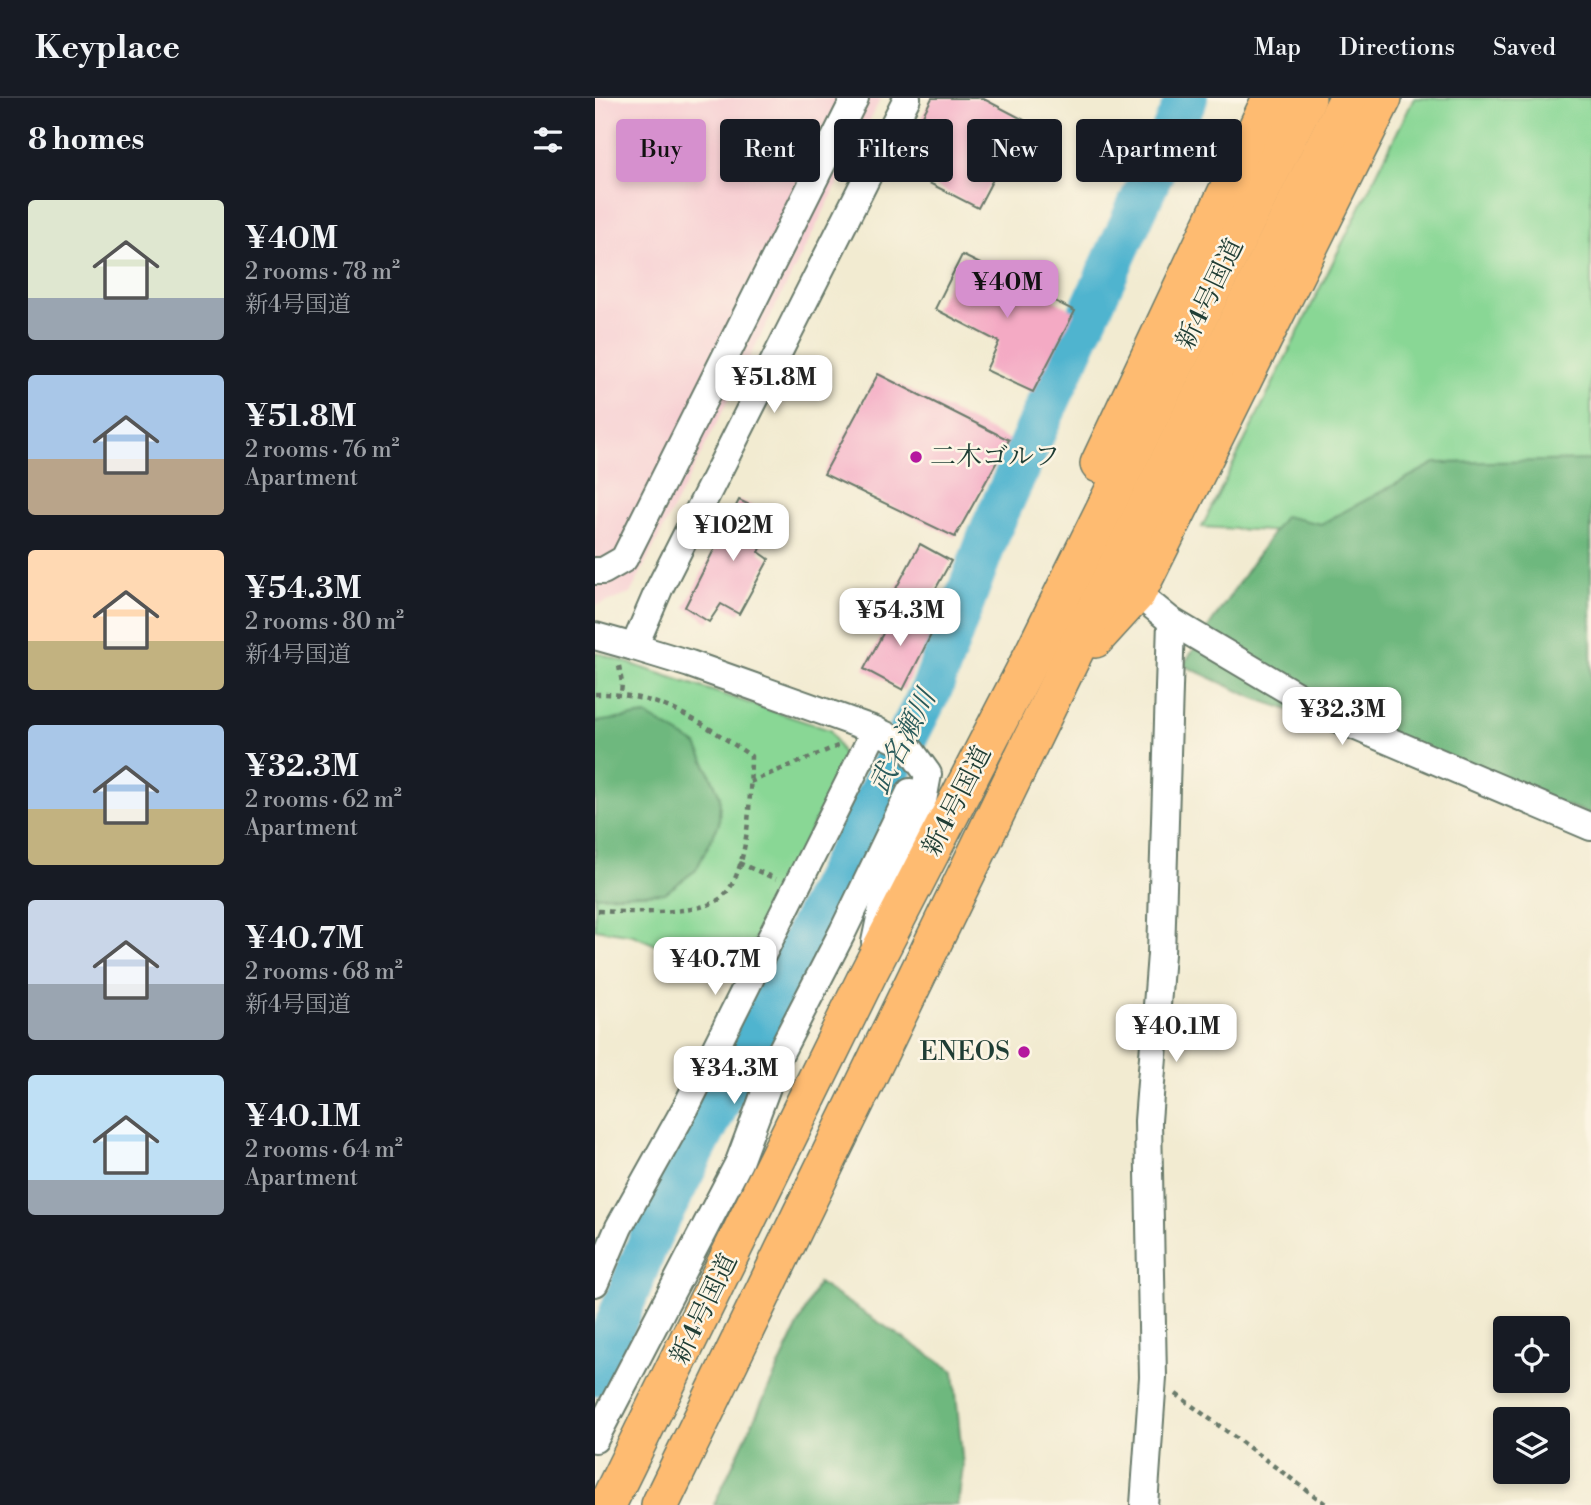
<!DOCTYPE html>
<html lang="en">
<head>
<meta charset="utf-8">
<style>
	:root { --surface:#171b24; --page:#20242c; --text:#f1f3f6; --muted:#9ea1a6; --line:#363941; --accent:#d690ce }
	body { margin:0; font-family:"Libre Bodoni","Noto Serif JP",serif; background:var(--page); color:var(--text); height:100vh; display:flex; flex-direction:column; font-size:26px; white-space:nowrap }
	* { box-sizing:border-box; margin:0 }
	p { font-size:23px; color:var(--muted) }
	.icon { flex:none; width:38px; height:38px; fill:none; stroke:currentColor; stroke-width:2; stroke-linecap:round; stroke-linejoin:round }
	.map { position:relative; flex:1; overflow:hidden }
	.drawer { display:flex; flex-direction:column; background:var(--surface); width:595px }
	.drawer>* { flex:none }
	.banner { position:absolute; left:21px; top:21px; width:665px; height:63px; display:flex; gap:14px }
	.fabs { position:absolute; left:898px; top:1218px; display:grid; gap:14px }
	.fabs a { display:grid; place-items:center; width:77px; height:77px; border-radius:7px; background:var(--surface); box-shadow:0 4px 10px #0003; font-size:35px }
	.price { position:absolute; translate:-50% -60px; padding:0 16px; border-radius:14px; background:#fff; color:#222; font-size:23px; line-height:46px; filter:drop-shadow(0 2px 4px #0008) }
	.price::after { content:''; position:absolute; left:50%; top:42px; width:21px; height:16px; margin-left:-10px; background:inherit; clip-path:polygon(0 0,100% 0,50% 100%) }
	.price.selected { background:var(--accent); color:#111 }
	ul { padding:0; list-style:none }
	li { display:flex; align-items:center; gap:21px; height:175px; padding:0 28px }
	li span { display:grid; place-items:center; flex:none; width:196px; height:140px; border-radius:7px; color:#555 }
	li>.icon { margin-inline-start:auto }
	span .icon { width:84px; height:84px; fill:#fffc; stroke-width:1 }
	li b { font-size:30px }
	h2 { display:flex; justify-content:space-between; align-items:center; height:84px; padding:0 28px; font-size:30px }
	.pill { padding:0 24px; border-radius:7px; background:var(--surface); box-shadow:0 4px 10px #0003; font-size:24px; line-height:63px }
	.pill.selected { background:var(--accent); color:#111 }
	header { display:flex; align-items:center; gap:42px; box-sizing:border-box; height:98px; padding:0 35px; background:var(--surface); border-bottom:2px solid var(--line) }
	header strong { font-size:33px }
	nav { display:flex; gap:38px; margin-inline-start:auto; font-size:24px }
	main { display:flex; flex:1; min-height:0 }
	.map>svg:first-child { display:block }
	.built { fill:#f7cfd3 }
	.green { fill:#89d795; stroke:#548a64; stroke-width:2 }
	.forest { fill:#6eb87e; stroke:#467a59; stroke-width:2 }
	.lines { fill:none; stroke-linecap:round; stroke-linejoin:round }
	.river { stroke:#50b4cf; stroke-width:42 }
	.building { fill:#f4aac4 }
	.minor-casing { stroke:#697a6b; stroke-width:30 }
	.highway-casing { stroke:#697a6b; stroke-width:40 }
	.path { stroke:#697a6b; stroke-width:4.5; stroke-dasharray:5 5; stroke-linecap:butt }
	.minor { stroke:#fff; stroke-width:26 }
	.highway { stroke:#febb71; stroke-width:37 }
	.poi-dot { fill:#b5179e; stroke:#fcf5e5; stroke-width:2.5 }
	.labels { text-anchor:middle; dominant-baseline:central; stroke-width:5; stroke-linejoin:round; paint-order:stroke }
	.street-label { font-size:26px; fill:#1f3d34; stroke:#fcf5e5 }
	.poi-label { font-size:26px; fill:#1f3d34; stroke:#fcf5e5; text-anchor:start }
	.water-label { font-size:28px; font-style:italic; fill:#2b5b5b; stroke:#fcf5e5 }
</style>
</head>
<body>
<header>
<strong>Keyplace</strong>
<nav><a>Map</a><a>Directions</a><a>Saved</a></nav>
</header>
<main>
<section class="drawer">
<h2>8 homes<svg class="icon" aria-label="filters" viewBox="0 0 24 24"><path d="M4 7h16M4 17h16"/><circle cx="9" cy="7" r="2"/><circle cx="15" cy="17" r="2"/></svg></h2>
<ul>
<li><span style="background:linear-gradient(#dfe7d0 70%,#9aa5b1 0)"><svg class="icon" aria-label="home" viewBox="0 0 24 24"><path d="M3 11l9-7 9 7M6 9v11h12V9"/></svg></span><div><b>¥40M</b><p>2 rooms · 78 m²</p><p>新4号国道</p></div></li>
<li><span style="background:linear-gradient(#a9c7e8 60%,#b9a48a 0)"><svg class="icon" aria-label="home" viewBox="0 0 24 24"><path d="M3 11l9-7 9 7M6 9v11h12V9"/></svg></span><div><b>¥51.8M</b><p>2 rooms · 76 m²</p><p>Apartment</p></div></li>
<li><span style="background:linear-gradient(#ffd9b3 65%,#c2b280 0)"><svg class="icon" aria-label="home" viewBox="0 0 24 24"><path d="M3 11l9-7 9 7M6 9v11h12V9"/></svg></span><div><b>¥54.3M</b><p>2 rooms · 80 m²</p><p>新4号国道</p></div></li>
<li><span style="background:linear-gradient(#a9c7e8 60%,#c2b280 0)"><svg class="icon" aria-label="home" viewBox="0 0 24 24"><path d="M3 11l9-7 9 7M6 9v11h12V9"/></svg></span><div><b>¥32.3M</b><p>2 rooms · 62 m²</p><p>Apartment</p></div></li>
<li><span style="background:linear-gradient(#c9d6e8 60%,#9aa5b1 0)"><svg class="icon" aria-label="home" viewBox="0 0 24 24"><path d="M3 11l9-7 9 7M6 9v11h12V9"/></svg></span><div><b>¥40.7M</b><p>2 rooms · 68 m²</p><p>新4号国道</p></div></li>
<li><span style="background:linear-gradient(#bfe0f5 75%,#9aa5b1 0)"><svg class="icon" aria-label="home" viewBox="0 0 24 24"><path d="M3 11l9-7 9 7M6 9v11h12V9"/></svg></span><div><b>¥40.1M</b><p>2 rooms · 64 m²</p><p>Apartment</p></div></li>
</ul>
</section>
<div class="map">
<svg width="996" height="1407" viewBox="0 0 996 1407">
	<rect width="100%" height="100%" fill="#fcf5e5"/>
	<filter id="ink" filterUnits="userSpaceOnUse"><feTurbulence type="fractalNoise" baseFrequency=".0143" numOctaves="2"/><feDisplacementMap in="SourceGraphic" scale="14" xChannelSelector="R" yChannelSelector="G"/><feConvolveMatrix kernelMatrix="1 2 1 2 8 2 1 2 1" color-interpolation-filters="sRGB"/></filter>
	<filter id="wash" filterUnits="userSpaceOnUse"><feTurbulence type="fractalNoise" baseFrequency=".00686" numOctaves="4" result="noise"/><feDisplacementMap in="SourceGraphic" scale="28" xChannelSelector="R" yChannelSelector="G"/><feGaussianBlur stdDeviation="1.57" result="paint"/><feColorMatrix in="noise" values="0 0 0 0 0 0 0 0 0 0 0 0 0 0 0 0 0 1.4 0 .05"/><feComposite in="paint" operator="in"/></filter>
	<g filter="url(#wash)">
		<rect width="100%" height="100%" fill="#f2ebd1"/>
		<path class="built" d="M0,0H286L35,496L0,508Z"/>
		<g class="green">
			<path d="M819,0H996V452L607,429Z"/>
			<path d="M0,554L235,632L251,662L140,881L38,837L0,831Z"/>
		</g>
		<g class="forest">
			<path d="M996,362V716L659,600L588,567L689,418L726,426L840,365Z"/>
			<path d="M51,617L102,647L125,698L124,726L101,772L70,795L0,798V624Z"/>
			<path d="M223,1185L359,1273L368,1369L363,1407H119Z"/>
		</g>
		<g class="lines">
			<path class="river" d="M0,1277L56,1138L337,590L396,431L592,0"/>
		</g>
		<g id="blocks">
			<g class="building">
				<path d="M337,0H387L429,22L383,110L301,68Z"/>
				<path d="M367,157L480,213L438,294L391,272L404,244L340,211Z"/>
				<path d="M283,276L414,342L360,439L229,376Z"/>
				<path d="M144,402L182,420L164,454L174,461L144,516L126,506L114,524L90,509Z"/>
				<path d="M325,446L356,463L329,512L298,496Z"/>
				<path d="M302,509L340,529L308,592L269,571Z"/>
			</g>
		</g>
	</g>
	<g filter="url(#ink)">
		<use href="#blocks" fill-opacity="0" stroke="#697a6b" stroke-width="2"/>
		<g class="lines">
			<g class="minor-casing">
				<g id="minor">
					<path d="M0,473H8L29,461L260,0"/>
					<path d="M542,495L576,523L738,619L996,729"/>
					<path d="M0,538L39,549L64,491L312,0"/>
					<path d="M39,549L95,566L280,632L312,647L333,676L324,724L289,801L280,844"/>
					<path d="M0,1185L24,1129L91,1009L280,632"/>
					<path d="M0,1341L144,1064L184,957L248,833L315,694"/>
					<path d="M549,1407L558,1279L553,1023L566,856L576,523"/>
				</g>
			</g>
			<g class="highway-casing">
				<g id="highway">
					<path d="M504,366L676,0"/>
					<path d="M500,541L542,495L788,0"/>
					<path d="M12,1407L273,876L437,558L712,0"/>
					<path d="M65,1407L468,577L753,0"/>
				</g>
			</g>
			<g class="path">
				<path d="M24,568L27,585L26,596"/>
				<path d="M0,596C63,594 106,624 156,658C155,695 156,781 123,802C99,818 30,814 0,813"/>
				<path d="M155,684L245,647"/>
				<path d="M144,765L181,781"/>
				<path d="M581,1296L732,1407"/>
			</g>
			<use href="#minor" class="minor"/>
			<use href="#highway" class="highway"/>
		</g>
	</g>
	<g class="poi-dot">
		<circle cx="321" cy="359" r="7"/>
		<circle cx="429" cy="954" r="7"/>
	</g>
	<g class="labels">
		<g class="street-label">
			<text transform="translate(615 196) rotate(-64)">新4号国道</text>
			<text transform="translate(362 703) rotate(-63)">新4号国道</text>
			<text transform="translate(109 1211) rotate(-64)">新4号国道</text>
		</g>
		<g class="poi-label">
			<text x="335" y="359">二木ゴルフ</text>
			<text x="415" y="954" text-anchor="end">ENEOS</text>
		</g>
		<g class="water-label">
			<text transform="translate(308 644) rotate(-63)">武名瀬川</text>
		</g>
	</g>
</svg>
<div class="fabs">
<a><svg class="icon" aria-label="locate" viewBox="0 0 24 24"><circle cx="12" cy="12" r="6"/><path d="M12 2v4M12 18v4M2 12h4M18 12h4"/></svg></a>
<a><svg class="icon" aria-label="layers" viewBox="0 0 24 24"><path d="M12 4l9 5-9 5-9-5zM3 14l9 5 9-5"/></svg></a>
</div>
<b class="price selected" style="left:412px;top:222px">¥40M</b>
<b class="price" style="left:179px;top:317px">¥51.8M</b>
<b class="price" style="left:138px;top:465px">¥102M</b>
<b class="price" style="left:305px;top:550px">¥54.3M</b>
<b class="price" style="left:747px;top:649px">¥32.3M</b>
<b class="price" style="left:120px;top:899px">¥40.7M</b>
<b class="price" style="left:581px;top:966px">¥40.1M</b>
<b class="price" style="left:139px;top:1008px">¥34.3M</b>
<div class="banner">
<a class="pill selected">Buy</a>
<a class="pill">Rent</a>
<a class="pill">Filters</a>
<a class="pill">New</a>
<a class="pill">Apartment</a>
</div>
</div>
</main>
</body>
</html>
